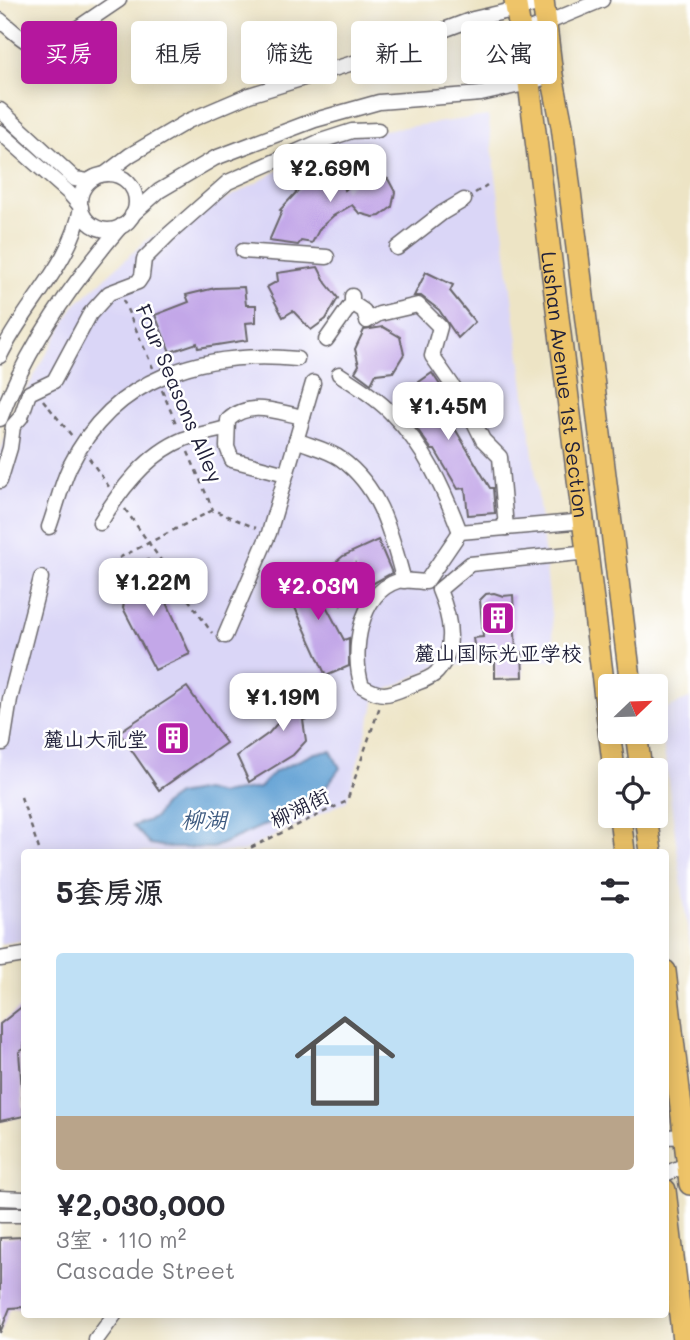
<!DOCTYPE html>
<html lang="zh">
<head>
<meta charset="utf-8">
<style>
	:root { --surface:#fff; --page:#f2f2f3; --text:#2b2b33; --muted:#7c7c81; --accent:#b5179e }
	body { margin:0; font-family:Mali,"LXGW WenKai TC",sans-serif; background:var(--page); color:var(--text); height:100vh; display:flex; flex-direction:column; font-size:26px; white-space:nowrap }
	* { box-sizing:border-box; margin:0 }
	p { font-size:23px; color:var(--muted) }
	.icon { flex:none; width:38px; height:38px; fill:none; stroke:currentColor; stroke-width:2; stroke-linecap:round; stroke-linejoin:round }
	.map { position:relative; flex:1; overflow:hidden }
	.details { position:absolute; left:21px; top:849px; width:648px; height:469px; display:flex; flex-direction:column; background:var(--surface); border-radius:7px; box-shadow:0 4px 18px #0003 }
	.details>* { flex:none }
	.top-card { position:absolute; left:21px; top:21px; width:649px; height:63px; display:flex; gap:14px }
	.needle { width:46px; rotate:67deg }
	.fabs { position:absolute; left:598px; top:674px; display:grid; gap:14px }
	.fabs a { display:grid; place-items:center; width:70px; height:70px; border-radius:7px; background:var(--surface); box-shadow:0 4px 18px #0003; font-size:35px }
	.price { position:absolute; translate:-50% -60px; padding:0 16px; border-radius:14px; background:#fff; color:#222; font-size:23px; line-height:46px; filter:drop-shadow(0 2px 4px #0008) }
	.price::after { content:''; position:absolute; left:50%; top:42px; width:21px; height:16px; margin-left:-10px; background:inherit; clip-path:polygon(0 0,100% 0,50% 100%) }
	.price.active { background:var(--accent); color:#fff }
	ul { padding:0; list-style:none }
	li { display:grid; align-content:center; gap:14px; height:371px; padding:0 35px }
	li span { display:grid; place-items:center; height:217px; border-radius:7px; color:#555 }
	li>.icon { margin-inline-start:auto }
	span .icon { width:126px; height:126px; fill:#fffc; stroke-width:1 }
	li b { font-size:30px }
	h2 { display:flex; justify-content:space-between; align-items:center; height:84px; padding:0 35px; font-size:30px }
	.tag { padding:0 24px; border-radius:7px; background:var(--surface); box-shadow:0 4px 18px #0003; font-size:24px; line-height:63px }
	.tag.active { background:var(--accent); color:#fff }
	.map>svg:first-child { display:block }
	.built { fill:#dad6f7 }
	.water { fill:#62a1d4; stroke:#426288; stroke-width:2 }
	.building { fill:#c3a7e8 }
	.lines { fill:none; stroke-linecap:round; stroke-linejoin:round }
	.minor-casing { stroke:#69666b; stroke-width:17 }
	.highway-casing { stroke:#69666b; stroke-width:24 }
	.path { stroke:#69666b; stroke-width:2.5; stroke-dasharray:5 5; stroke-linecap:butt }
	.minor { stroke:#fff; stroke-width:14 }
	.highway { stroke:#eec469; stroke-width:21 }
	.labels { text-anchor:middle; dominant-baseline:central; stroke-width:5; stroke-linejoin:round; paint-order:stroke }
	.street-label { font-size:21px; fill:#22223b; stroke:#fff }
	.poi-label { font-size:21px; fill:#22223b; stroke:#fff }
	.water-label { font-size:23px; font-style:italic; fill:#3f5b80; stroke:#fff }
</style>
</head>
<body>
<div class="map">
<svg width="690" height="1340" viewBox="0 0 690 1340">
	<rect width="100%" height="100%" fill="#fff"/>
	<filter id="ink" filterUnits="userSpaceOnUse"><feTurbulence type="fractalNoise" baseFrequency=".0143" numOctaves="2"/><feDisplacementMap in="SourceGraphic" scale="14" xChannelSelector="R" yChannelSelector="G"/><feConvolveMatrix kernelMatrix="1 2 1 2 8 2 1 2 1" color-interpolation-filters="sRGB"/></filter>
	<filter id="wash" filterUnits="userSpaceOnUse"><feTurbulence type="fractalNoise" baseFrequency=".00686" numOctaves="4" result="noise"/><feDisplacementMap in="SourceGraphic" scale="28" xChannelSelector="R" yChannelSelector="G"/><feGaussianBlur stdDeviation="1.57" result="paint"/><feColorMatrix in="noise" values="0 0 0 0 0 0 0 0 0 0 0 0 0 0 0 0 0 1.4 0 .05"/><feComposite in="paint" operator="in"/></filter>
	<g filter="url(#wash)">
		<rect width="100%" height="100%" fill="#ede4c5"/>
		<g class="built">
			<path d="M488,116L536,477L556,660L434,667L377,695L347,801L242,852H24V940L0,944V453L16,408L74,306L149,238L251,186L339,136Z"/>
			<path d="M690,698V948L659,712Z"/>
		</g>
		<path class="water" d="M331,751L340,768L314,803L213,848H172L150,844L133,826L155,818L163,805L177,795L204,790L220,794L259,788L274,772L315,753Z"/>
		<g id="blocks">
			<g class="building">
				<path d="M335,167L345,190L361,176L368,173L375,172L388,179L395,192L392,207L380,216L373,217L359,213L352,205L333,216L320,228L312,243L301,241L298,245L269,241L282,211L280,210L303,185L300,179L318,169L322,174Z"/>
				<path d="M318,267L326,283L338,298L326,319L311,330L293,311L283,317L267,287L278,281L277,273Z"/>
				<path d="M426,272L453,285L450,291L475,322L458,338L439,310L421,296H414Z"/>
				<path d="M244,287L246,305H256V322L246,323L248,340L198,348L197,343L170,352L155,315L189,302L186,295L215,288Z"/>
				<path d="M383,327L400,337L404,354L393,372L376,374L371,384L355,372L359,365L355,349L364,330Z"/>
				<path d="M432,373L460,415L451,422L490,488H493L495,513L468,515L465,488L458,489L435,450H432L401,406L419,382Z"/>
				<path d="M378,540L392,573L363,589L355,564L341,604L329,568L343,556Z"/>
				<path d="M148,560L190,654L155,670L123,608L130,571Z"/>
				<path d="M305,566L344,640L349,638V666L326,676L282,579Z"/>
				<path d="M494,593L503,596L513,595L516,652H522L523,677L495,678V659L476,660L473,638L483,637L480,600L486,594Z"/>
				<path d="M291,686H312L323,699L320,716L303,720L306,741L293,755L249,782L237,756L269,733L289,710L283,700Z"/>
				<path d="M187,687L226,743L159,790L119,732Z"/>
				<path d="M24,1005V1049L19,1052L24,1116L0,1121V1024Z"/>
				<path d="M24,1237V1307L10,1308L0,1333V1238Z"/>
			</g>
		</g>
	</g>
	<g filter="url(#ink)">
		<use href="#blocks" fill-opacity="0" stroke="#69666b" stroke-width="2"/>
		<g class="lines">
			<g class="minor-casing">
				<g id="minor">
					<path d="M0,20C16,33 29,50 51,46L119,0"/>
					<path d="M520,34L602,0"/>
					<path d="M0,110L75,179L88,181L95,177"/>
					<path d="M0,132L69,193L81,207C72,263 24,305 0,356"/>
					<path d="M105,174L130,155L188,121L249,95L366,59L473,19L543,3"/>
					<circle cx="108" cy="202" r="28"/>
					<path d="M132,215L159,191L215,158L315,120L379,102L481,94L529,83L552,75"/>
					<path d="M397,248L442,213L464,200"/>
					<path d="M243,251L327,257"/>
					<path d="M352,303L364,311L367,321L379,314L418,305L440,327L432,356L464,402L483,440L500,457L506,528"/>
					<path d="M326,340L352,303V296"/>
					<path d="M339,374C357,386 377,398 392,414C425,447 444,490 460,532"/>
					<path d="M0,419C26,348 72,283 121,226"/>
					<path d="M296,440C310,446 329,450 341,459C382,489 391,535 404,581"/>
					<path d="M286,474L232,460L227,447L228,420C250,400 277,412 303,417"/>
					<path d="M0,481L10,448L13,426L21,417L29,393L54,381L90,314L109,293L138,282L142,276L144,259L168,235L228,182L321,141L352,131L378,130"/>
					<path d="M585,521L460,532L426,582C418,582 406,579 398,581C359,593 351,653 362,686C381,697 387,696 407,687C416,683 431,679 437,672C458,648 450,616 439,590L470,564L589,552"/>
					<path d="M100,523C120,490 147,454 184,439C198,434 213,432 227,428"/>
					<path d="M49,527C56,508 61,485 70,466C114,376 204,350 297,359"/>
					<path d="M225,636L269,533L313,383"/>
					<path d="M3,743L10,699L41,578"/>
					<path d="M0,959L24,955"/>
					<path d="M665,1137L690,1136"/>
					<path d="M665,1174L690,1163"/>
					<path d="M0,1198L24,1199"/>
					<path d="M0,1215H24"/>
					<path d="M96,1340L115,1314"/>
				</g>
			</g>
			<g class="highway-casing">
				<g id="highway">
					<path id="s1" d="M515,0L529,83L614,770"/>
					<path d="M543,0L552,75L562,126L631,686"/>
					<path d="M636,732L641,770"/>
					<path d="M620,816L624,852"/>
					<path d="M646,816L651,852"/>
					<path d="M665,971L690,1184"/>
					<path d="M665,1190L683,1340"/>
				</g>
			</g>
			<g class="path">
				<path d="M475,193L487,185"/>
				<path d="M123,300L153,368"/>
				<path d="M162,390L177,426"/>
				<path d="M43,400L72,436"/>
				<path d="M188,452L213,510"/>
				<path d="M89,458L109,487"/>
				<path d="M125,509L212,633"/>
				<path d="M119,558L213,510L256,528"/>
				<path d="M21,797L40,852"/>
				<path d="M242,852L347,801L380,706"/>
			</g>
			<use href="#minor" class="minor"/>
			<use href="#highway" class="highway"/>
		</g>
	</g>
	<defs>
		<g id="building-square" transform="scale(1.75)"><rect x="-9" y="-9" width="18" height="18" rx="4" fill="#b5179e" stroke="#fff"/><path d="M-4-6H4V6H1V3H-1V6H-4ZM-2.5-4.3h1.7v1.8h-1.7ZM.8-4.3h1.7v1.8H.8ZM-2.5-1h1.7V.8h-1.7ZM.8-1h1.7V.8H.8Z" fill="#fff"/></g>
	</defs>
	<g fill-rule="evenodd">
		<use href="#building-square" x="498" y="618"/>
		<use href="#building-square" x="173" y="738"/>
	</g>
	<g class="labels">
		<g class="street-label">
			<text stroke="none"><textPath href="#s1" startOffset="388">Lushan Avenue 1st Section</textPath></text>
			<text transform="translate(180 393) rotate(67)">Four Seasons Alley</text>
			<text transform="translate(299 807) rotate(-26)">柳湖街</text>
		</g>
		<g class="poi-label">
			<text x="498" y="652">麓山国际光亚学校</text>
			<text x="148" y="738" text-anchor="end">麓山大礼堂</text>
		</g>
		<g class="water-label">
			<text x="204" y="819">柳湖</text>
		</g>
	</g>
</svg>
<div class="fabs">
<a><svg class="needle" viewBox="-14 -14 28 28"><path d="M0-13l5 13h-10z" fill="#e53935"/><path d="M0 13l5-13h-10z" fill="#7c7c81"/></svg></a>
<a><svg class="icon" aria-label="locate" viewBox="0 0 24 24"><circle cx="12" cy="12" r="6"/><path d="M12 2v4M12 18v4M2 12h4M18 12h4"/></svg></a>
</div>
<b class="price" style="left:330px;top:204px">¥2.69M</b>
<b class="price" style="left:448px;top:442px">¥1.45M</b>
<b class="price" style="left:153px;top:618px">¥1.22M</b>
<b class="price active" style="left:318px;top:622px">¥2.03M</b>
<b class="price" style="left:283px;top:733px">¥1.19M</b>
<div class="top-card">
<a class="tag active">买房</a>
<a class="tag">租房</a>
<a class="tag">筛选</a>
<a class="tag">新上</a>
<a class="tag">公寓</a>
</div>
<section class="details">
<h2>5套房源<svg class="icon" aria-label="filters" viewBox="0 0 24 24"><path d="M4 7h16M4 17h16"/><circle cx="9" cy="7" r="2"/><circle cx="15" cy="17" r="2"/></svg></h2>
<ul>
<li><span style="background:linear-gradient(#bfe0f5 75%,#b9a48a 0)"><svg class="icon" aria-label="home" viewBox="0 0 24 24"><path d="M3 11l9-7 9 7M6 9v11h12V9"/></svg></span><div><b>¥2,030,000</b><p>3室 · 110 m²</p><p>Cascade Street</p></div></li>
</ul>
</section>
</div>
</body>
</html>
